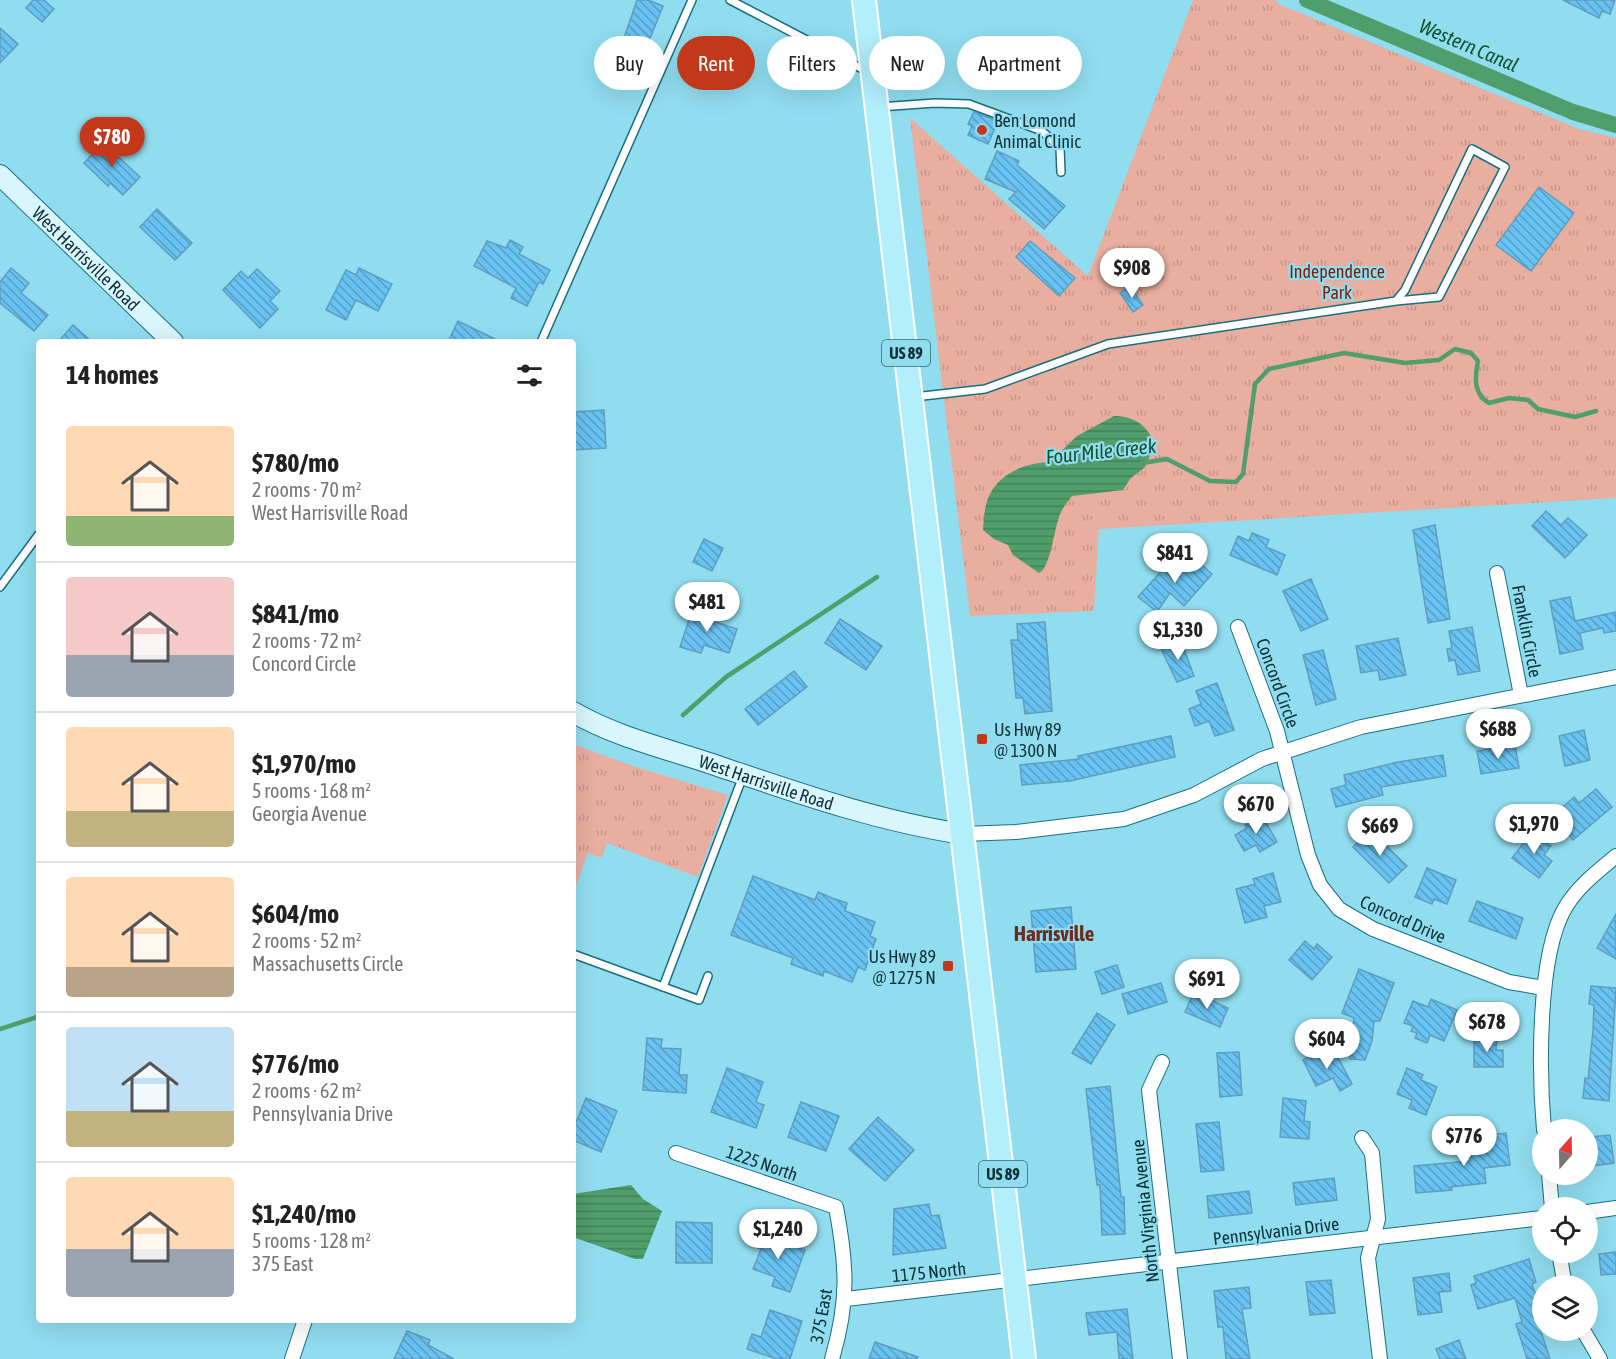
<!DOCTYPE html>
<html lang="en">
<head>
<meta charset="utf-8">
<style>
	:root { --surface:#fff; --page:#f2f2f2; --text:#222; --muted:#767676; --line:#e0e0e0; --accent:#c3381b }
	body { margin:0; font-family:"Asap Condensed",sans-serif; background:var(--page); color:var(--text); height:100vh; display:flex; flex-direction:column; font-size:22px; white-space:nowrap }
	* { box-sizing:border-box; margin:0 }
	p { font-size:20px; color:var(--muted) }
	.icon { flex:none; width:33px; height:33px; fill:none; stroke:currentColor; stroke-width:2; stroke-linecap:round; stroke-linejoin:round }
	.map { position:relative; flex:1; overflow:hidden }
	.drawer { position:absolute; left:36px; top:339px; width:540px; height:984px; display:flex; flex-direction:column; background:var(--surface); border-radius:6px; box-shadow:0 6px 24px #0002 }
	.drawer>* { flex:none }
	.hud { position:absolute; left:594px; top:36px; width:570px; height:54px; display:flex; gap:12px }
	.needle { width:39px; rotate:20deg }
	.buttons { position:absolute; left:1532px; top:1119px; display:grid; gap:12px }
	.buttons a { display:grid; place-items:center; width:66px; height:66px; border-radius:50%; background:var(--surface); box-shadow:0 6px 24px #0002; font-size:30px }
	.price { position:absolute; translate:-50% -51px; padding:0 14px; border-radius:21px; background:#fff; color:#222; font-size:20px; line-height:39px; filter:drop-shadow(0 2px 3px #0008) }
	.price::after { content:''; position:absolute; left:50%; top:36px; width:18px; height:14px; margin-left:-9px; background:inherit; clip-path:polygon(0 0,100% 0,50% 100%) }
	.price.selected { background:var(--accent); color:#fff }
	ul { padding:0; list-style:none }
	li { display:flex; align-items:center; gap:18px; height:150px; padding:0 30px }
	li+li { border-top:2px solid var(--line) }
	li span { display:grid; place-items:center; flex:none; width:168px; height:120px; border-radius:6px; color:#555 }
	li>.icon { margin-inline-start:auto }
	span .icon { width:72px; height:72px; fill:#fffc; stroke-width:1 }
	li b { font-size:26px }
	h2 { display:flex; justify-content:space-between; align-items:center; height:72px; padding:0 30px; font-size:26px }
	.chip { padding:0 21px; border-radius:27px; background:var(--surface); box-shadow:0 6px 24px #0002; font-size:21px; line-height:54px }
	.chip.selected { background:var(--accent); color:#fff }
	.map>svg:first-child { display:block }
	.park { fill:url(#park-tufts) }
	.water { fill:url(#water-rules) }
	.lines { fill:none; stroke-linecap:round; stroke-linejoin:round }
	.stream { stroke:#509e6b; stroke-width:4.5 }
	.canal { stroke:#509e6b; stroke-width:16 }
	.building { fill:url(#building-back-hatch); stroke:#609dbe; stroke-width:1.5 }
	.service-casing { stroke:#1a6f7f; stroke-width:10 }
	.minor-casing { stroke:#1a6f7f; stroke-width:16 }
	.secondary-casing { stroke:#1a6f7f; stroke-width:22 }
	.primary-casing { stroke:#fff; stroke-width:26 }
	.service { stroke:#fff; stroke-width:7 }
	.minor { stroke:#fff; stroke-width:14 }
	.secondary { stroke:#d9f6fd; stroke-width:20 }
	.primary { stroke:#b3eefb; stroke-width:22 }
	.poi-dot { fill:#c3381b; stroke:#90ddef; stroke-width:2 }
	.labels { text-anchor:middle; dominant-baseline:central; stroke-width:4.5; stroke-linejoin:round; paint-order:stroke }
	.shield { fill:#90ddef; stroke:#36646e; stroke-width:1.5 }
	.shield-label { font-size:16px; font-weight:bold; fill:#0f3037 }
	.poi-label { font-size:18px; fill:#0f3037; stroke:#90ddef; text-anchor:start }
	.street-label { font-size:18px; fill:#0f3037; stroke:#90ddef }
	.park-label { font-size:18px; fill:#811c05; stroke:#90ddef }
	.water-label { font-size:20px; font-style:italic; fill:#16502d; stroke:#90ddef }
	.quarter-label { font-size:21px; font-weight:bold; fill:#6e2b1d; stroke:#90ddef }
</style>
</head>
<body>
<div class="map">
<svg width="1616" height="1359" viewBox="0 0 1616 1359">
	<defs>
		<pattern id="park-tufts" width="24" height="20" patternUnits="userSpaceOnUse" patternTransform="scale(1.5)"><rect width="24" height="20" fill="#e8aea0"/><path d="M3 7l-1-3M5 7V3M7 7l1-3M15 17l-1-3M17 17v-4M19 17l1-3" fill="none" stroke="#c6968a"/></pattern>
		<pattern id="water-rules" width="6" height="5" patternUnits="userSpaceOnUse" patternTransform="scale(1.5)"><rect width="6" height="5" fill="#509e6b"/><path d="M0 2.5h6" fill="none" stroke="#418159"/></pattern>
		<pattern id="building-back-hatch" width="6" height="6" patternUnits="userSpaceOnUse" patternTransform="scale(1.5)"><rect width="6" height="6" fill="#69c3f2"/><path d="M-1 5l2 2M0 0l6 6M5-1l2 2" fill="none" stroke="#559fc5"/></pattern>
	</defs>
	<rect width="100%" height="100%" fill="#90ddef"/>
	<g class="park">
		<path d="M1193,0H1275L1279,4L1579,129L1616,138V498L1099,529L1094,611L970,616L910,118L1088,276Z"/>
		<path d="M573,744L633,766L728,795L698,877L607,843L602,858L588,853L573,893Z"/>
	</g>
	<g class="water">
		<path d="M1114,416C1134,416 1150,426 1154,446L1145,467L1130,479L1123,490L1072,496C1068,501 1064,506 1061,512C1054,526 1051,568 1039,573L1013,555L1008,545L994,539L983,530C984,521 984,510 987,501C996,474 1024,463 1050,462L1077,436Z"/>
		<path d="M631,1185L643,1199L662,1211L643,1259H635L573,1237V1194Z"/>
	</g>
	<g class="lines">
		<g class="stream">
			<path d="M1142,463L1167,459L1210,481L1236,482L1243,474L1255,384L1269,369L1344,353L1405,363L1439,360L1455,349L1471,353L1478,361C1475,377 1473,394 1489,403L1509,398L1528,400L1538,409L1575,417L1596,411"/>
			<path d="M683,715L726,677L877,577"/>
			<path d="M0,1029L37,1017L39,1012"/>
		</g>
		<path class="canal" d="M1307,0L1573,112L1616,125"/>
	</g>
	<g class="building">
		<path d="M33,0H44L54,9L42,22L26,8Z"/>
		<path d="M637,0H648L663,6L649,41L652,43L643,65L627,58L632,45L623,41Z"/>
		<path d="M1563,0H1615L1610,14L1602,11L1599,18Z"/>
		<path d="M0,28L18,44L0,63Z"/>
		<path d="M974,112L998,121L988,144L968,135L972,126L968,124Z"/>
		<path d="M107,139L118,149L114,153L140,177L123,195L110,183L108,186L84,163Z"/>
		<path d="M997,151L1019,161L1017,165L1065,206L1044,229L1009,199L1016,192L985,179Z"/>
		<path d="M1539,187L1574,213L1531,271L1496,245Z"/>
		<path d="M157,209L192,243L175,260L140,227Z"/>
		<path d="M510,240L523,247L519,254L550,270L543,284L539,282L527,306L511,298L516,288L474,266L487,241L506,248Z"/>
		<path d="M1030,241L1075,278L1059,296L1016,257Z"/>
		<path d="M11,268L29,283L21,293L48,315L34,331L0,303V282Z"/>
		<path d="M359,268L392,284L378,311L356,300L346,320L326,310L346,270L356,275Z"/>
		<path d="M257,269L280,291L270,301L278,309L260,328L223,290L241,271L248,278Z"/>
		<path d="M1130,286L1143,305L1133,312L1120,293Z"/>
		<path d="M458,321L501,342H448Z"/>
		<path d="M73,325L92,342H58Z"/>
		<path d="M604,410L606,448L573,450V412Z"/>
		<path d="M1546,511L1561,525L1568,518L1587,535L1565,558L1532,526Z"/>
		<path d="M1435,525L1450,619L1428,623L1413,530Z"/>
		<path d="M1252,533L1269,540L1266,547L1285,555L1277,575L1230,555L1238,536L1249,541Z"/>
		<path d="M704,539L723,548L712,571L693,562Z"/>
		<path d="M1175,556L1189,568L1196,560L1212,574L1184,606L1170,593L1157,612L1138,597Z"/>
		<path d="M1311,579L1328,619L1301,631L1283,591Z"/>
		<path d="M1570,597L1575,621L1616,612V631L1604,633L1603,628L1580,633L1583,649L1560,654L1550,601Z"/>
		<path d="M693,607L711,613L709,620L737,629L729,653L704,645L701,653L680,647Z"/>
		<path d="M840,619L882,646L866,670L825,643Z"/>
		<path d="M1045,622L1052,711L1025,714L1023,698H1016L1011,640H1018L1017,624Z"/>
		<path d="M1472,627L1480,671L1458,675L1455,660L1449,661L1447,649L1452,648L1449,631Z"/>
		<path d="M1398,638L1406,675L1380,680L1378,670L1361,673L1356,646Z"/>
		<path d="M1181,641L1194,676L1177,682L1161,649Z"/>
		<path d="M1323,650L1336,699L1316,705L1303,655Z"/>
		<path d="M794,671L807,687L758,725L745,709Z"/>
		<path d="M1217,683L1234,730L1215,736L1209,721L1195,726L1189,709L1201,704L1196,691Z"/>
		<path d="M1584,730L1590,760L1565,766L1559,736Z"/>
		<path d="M1171,736L1175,757L1070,781L1022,785L1020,765L1079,759L1078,756Z"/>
		<path d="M1515,745L1519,768L1481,774L1477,751Z"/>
		<path d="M1443,755L1446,776L1381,787L1383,795L1336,807L1331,789L1346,785L1344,775L1398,762Z"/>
		<path d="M1596,789L1612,807L1573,840L1558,822L1569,812L1564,806L1574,797L1579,803Z"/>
		<path d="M1262,815L1277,842L1260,852L1256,845L1244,851L1235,835L1247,828L1245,825Z"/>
		<path d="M1370,830L1407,866L1389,883L1353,847Z"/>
		<path d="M1532,832L1551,846L1544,855L1552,861L1539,878L1512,858Z"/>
		<path d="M1427,868L1456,880L1447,904L1434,899L1432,904L1415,897Z"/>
		<path d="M1273,873L1281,902L1264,906L1267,917L1245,923L1236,889L1255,884L1253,879Z"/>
		<path d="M753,876L815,900L818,892L832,898L847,903L845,911L875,922L870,936L876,939L865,970L858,967L852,982L824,971L823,976L791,964L793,958L731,935Z"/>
		<path d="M1477,901L1523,918L1516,939L1469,921Z"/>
		<path d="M1071,907L1076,969L1036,972L1031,911Z"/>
		<path d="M1616,914V959L1597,948Z"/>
		<path d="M1305,941L1314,949L1317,944L1332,957L1312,980L1289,960Z"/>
		<path d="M1117,965L1124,987L1102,994L1095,972Z"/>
		<path d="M1359,969L1394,983L1380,1021H1374L1372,1041L1365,1060L1350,1059L1354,1018L1342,1013Z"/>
		<path d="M1161,983L1167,1002L1128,1014L1122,994Z"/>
		<path d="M1591,986L1616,988L1609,1101L1583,1098L1585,1078L1588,1079L1593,1030L1594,1005L1589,1004Z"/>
		<path d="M1194,992L1228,1008L1220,1027L1185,1012Z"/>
		<path d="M1431,999L1457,1010L1444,1041L1430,1035L1427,1043L1415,1038L1417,1033L1411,1031L1413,1026L1404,1023L1413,1001L1428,1007Z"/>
		<path d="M1097,1013L1115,1025L1091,1064L1072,1053Z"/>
		<path d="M647,1038L662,1039L661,1048L681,1049L679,1075H687L686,1093L643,1090Z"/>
		<path d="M1474,1038H1497L1496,1050H1503V1067H1474Z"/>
		<path d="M1239,1052L1242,1095L1220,1097L1217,1053Z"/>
		<path d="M1317,1052L1321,1059L1335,1052L1352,1084L1340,1091L1333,1078L1316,1086L1303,1060Z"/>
		<path d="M727,1068L763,1082L756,1102L764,1105L756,1128L711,1112Z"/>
		<path d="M1407,1068L1423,1075L1421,1080L1437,1087L1426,1115L1409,1108L1412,1100L1397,1094Z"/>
		<path d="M1110,1086L1121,1197H1124L1125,1234L1102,1235L1100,1185H1097L1086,1089Z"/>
		<path d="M586,1098L617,1111L601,1152L573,1140V1130Z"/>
		<path d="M1283,1098L1306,1101L1304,1121L1310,1122L1309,1139L1280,1137Z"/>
		<path d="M801,1102L839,1116L826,1151L788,1137Z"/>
		<path d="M878,1117L914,1150L885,1181L849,1149Z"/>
		<path d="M1219,1122L1224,1170L1201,1172L1196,1124Z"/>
		<path d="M1506,1133L1510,1165L1484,1168L1486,1183L1451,1187L1452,1190L1416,1193L1414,1166L1470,1161L1469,1147L1479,1146L1478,1136Z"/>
		<path d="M1610,1135L1614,1163L1593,1166L1590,1137Z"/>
		<path d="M1334,1178L1337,1200L1296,1205L1293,1183Z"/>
		<path d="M1249,1191L1252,1213L1209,1218L1207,1196Z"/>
		<path d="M929,1204L931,1216L939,1215L946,1248L893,1255L894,1209Z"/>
		<path d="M676,1222L712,1223V1263H676Z"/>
		<path d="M756,1232L805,1250L790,1292L772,1286L775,1277L753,1269L761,1249L751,1245Z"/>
		<path d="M1616,1252V1274L1601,1275L1599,1254Z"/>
		<path d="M1529,1259L1536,1282L1532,1284L1538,1302L1532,1304L1550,1359H1527L1516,1324L1522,1322L1515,1298L1478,1309L1471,1285L1476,1283L1474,1276Z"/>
		<path d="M1449,1273L1451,1291L1439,1292L1442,1312L1418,1315L1413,1278Z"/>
		<path d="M1331,1280L1335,1313L1310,1315L1306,1282Z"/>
		<path d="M1249,1287L1251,1308L1242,1309L1250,1359H1226L1223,1327H1218L1214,1291Z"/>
		<path d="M1127,1309L1133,1359H1119L1117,1332L1089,1335L1086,1313Z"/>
		<path d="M770,1310L802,1321L790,1359H777L747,1349L752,1334L761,1337Z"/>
		<path d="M407,1331L430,1340L428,1345L454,1359H394Z"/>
		<path d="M1459,1340L1466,1359H1440L1436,1349Z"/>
		<path d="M875,1342L918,1357L917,1359H869Z"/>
	</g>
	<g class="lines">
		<g class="service-casing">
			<g id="service">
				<path d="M730,0L868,72"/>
				<path d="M879,107L935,103L969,104L1042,131L1060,148L1061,172"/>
				<path d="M541,342L692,0"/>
				<path d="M914,397L985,389L1108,344L1396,301L1439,297L1505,167L1472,149L1405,290L1396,301"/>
				<path d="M0,587L39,534"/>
				<path d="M573,954L699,1000L708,976"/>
				<path d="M663,987L743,776"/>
			</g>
		</g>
		<g class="minor-casing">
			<g id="minor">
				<path d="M1497,573L1521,695"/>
				<path d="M1238,627L1277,731L1308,855L1320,885L1339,909L1373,929L1509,982L1544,988"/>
				<path d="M963,834L1016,832L1124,819L1194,795L1262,759L1361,727L1616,677"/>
				<path d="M1162,1062L1149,1090L1180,1359"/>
				<path d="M1544,1130C1539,1074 1537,956 1565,908C1578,886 1597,872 1616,856"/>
				<path d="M1362,1138L1372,1153L1378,1219L1368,1258L1380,1359"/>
				<path d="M676,1153L836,1207C847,1266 849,1301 832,1359"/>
				<path d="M1549,1174L1552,1208"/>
				<path d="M1587,1212L1616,1208"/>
				<path d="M1559,1252L1565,1286"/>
				<path d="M846,1299L1542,1218"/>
				<path d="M1583,1330L1600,1359"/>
				<path d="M292,1359L305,1320"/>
			</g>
		</g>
		<g class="secondary-casing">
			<g id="secondary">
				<path id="s1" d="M0,175L173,342"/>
				<path id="s2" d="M573,712C614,736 664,748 709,763C792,791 876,821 963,834"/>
			</g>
		</g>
		<g class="primary-casing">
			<path id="primary" d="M864,0L1024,1359"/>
		</g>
		<use href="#service" class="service"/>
		<use href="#minor" class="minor"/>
		<use href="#secondary" class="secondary"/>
		<use href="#primary" class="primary"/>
	</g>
	<g class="poi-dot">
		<circle cx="982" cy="130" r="6"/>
		<rect x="976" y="733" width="12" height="12" rx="3"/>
		<rect x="942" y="960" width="12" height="12" rx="3"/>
	</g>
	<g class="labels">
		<g class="shield">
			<rect x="882" y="340" width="48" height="26" rx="4.5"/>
			<rect x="979" y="1161" width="48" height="26" rx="4.5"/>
		</g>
		<g class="shield-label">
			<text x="906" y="353">US 89</text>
			<text x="1003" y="1174">US 89</text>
		</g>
		<g class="poi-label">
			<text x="994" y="120">Ben Lomond<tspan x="994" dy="21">Animal Clinic</tspan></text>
			<text x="994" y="729">Us Hwy 89<tspan x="994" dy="21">@ 1300 N</tspan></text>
			<text x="936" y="956" text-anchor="end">Us Hwy 89<tspan x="936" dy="21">@ 1275 N</tspan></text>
		</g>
		<g class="street-label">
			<text stroke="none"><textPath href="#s1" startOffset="120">West Harrisville Road</textPath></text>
			<text transform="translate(1527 631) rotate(79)">Franklin Circle</text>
			<text transform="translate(1278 683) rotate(70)">Concord Circle</text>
			<text stroke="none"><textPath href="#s2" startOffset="206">West Harrisville Road</textPath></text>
			<text transform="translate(1403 919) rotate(24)">Concord Drive</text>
			<text transform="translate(762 1163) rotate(19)">1225 North</text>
			<text transform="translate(1145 1211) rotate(-96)">North Virginia Avenue</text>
			<text transform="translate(1276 1231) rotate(-7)">Pennsylvania Drive</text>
			<text transform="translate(929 1272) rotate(-6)">1175 North</text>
			<text transform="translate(821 1316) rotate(-80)">375 East</text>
		</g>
		<g class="park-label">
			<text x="1337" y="271">Independence<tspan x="1337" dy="21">Park</tspan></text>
		</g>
		<g class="water-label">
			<text transform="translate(1469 45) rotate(23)">Western Canal</text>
			<text transform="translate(1101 451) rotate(-6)">Four Mile Creek</text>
		</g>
		<g class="quarter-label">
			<text x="1054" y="933">Harrisville</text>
		</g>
	</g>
</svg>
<div class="buttons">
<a><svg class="needle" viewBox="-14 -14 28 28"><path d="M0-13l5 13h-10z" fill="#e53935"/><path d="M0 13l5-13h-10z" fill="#767676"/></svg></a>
<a><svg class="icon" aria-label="locate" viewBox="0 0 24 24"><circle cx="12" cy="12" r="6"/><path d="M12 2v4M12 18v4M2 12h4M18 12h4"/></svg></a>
<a><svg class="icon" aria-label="layers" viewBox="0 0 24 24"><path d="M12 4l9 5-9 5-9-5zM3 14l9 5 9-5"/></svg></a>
</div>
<b class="price selected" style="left:112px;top:168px">$780</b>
<b class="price" style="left:1132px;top:299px">$908</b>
<b class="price" style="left:1175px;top:584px">$841</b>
<b class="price" style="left:707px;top:633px">$481</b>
<b class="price" style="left:1178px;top:661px">$1,330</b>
<b class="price" style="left:1498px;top:760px">$688</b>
<b class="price" style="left:1256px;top:835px">$670</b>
<b class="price" style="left:1534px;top:855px">$1,970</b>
<b class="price" style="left:1380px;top:857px">$669</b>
<b class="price" style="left:1207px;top:1010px">$691</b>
<b class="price" style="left:1487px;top:1053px">$678</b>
<b class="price" style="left:1327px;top:1070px">$604</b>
<b class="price" style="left:1464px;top:1167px">$776</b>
<b class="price" style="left:778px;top:1260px">$1,240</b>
<div class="hud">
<a class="chip">Buy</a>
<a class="chip selected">Rent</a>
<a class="chip">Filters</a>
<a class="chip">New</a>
<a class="chip">Apartment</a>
</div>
<section class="drawer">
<h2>14 homes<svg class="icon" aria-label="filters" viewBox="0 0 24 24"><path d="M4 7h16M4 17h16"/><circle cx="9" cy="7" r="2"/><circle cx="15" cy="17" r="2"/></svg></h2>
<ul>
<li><span style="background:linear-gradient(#ffd9b3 75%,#8fb573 0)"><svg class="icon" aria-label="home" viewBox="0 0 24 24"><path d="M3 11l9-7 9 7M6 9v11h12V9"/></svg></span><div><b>$780/mo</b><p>2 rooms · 70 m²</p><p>West Harrisville Road</p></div></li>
<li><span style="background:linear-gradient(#f6c9c9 65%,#9aa5b1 0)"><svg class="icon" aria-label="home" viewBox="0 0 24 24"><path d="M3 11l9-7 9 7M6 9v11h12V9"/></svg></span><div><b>$841/mo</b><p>2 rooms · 72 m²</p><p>Concord Circle</p></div></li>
<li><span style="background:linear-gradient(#ffd9b3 70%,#c2b280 0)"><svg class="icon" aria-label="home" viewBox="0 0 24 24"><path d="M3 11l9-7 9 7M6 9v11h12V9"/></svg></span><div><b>$1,970/mo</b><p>5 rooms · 168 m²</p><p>Georgia Avenue</p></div></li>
<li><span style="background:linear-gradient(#ffd9b3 75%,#b9a48a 0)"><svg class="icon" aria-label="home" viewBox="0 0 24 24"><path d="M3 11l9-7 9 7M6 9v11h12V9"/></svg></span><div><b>$604/mo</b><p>2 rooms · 52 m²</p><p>Massachusetts Circle</p></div></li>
<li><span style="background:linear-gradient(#bfe0f5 70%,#c2b280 0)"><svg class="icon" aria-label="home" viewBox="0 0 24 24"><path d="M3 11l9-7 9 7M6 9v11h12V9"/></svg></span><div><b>$776/mo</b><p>2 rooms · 62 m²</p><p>Pennsylvania Drive</p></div></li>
<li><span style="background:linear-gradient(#ffd9b3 60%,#9aa5b1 0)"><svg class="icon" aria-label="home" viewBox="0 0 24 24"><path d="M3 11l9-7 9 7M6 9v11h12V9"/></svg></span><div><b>$1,240/mo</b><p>5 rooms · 128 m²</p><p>375 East</p></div></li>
</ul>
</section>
</div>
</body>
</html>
